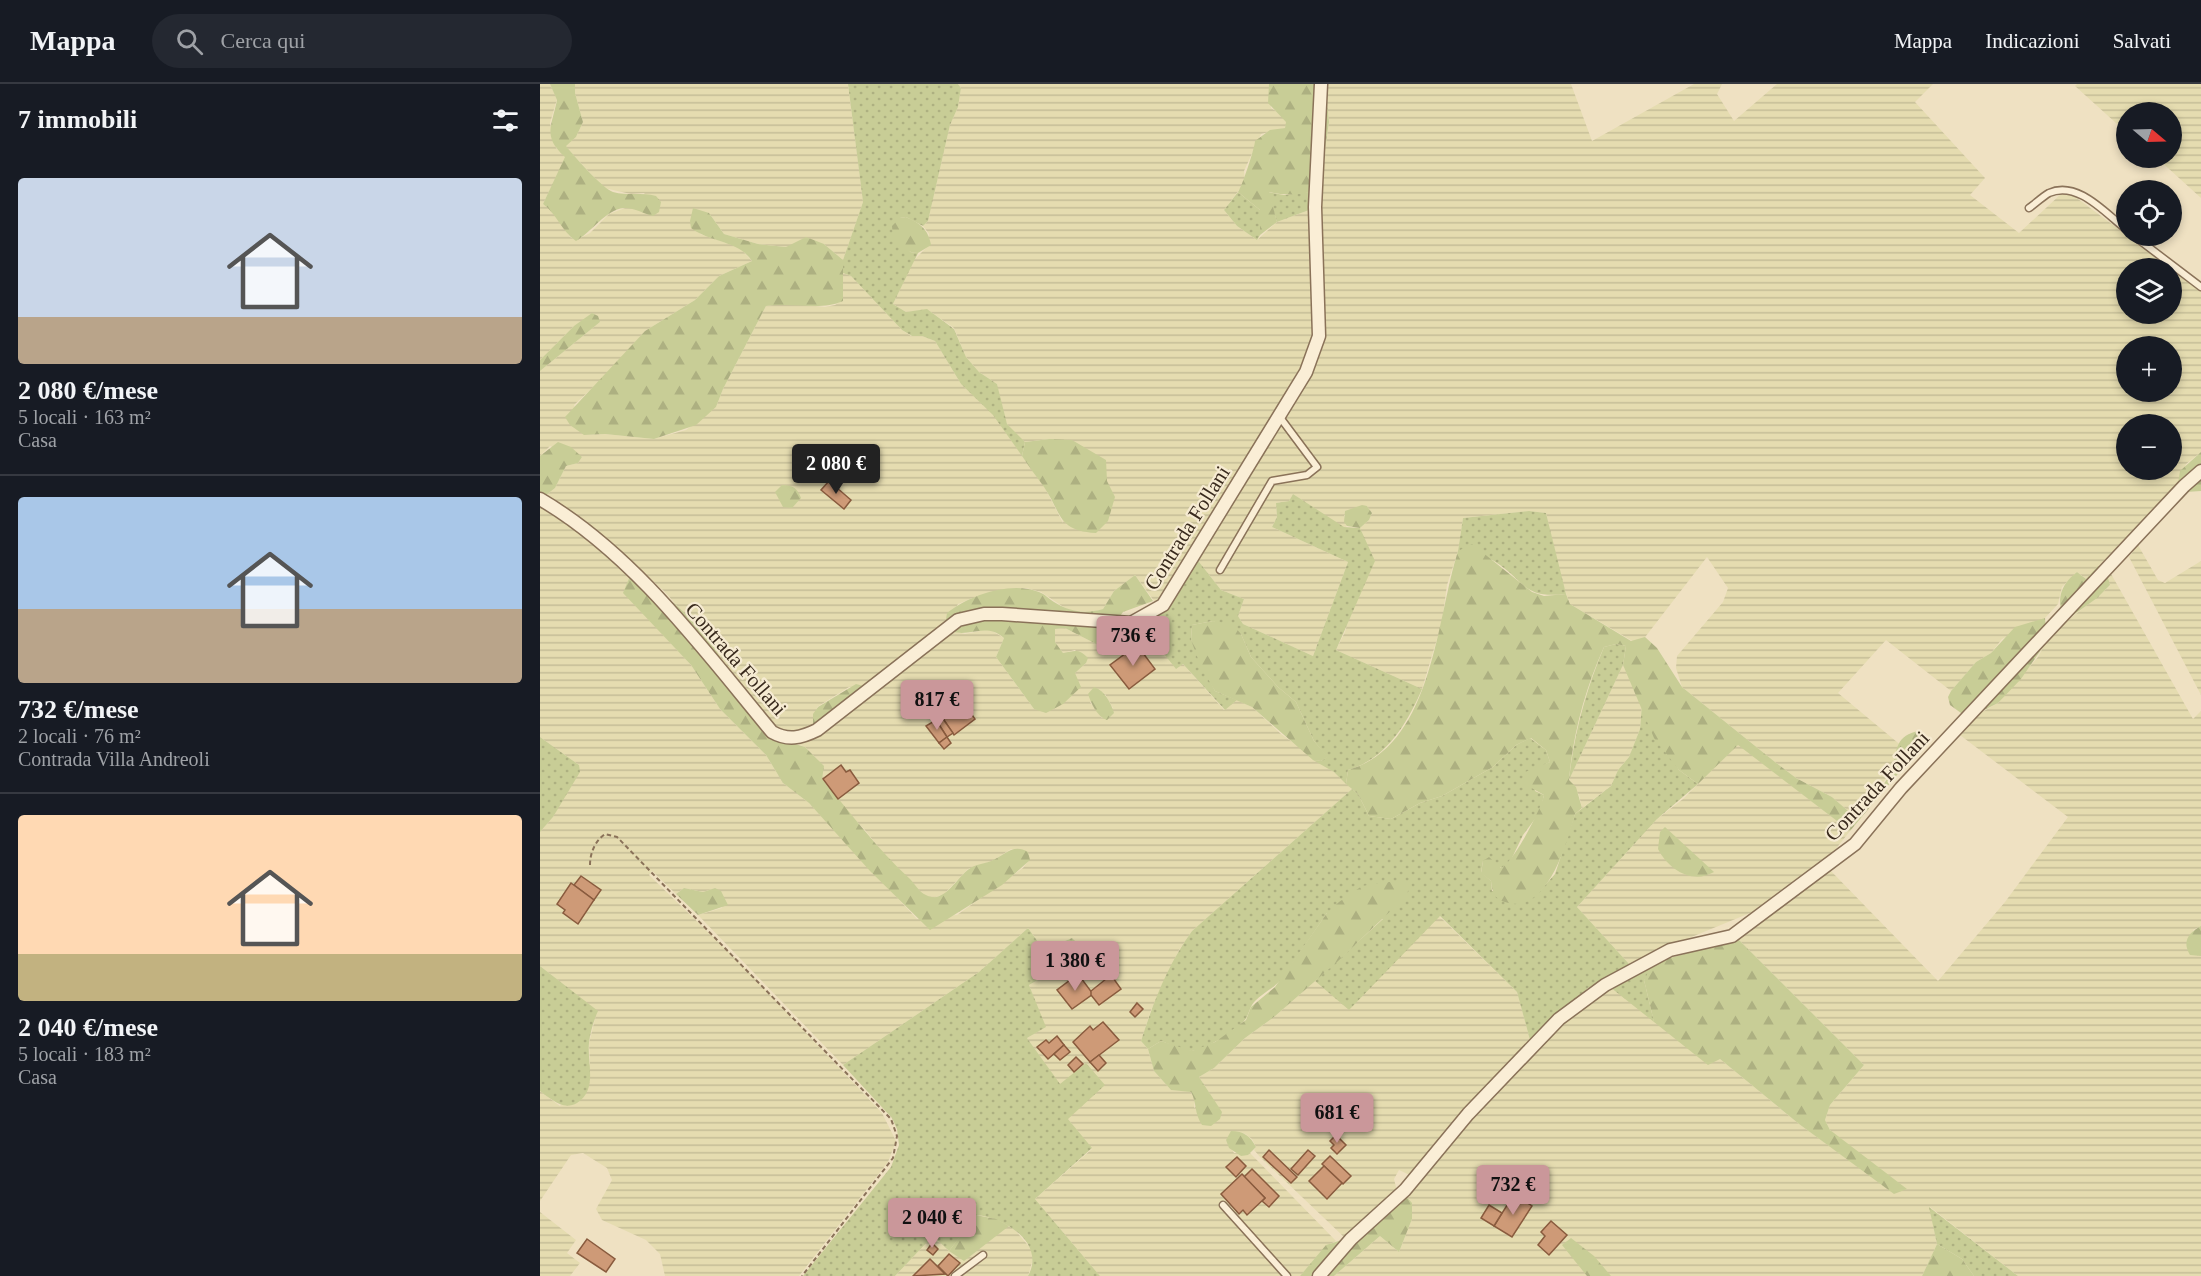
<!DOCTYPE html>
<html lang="it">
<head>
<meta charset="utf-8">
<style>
	:root { --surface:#171b24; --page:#242831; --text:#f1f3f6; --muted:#9ea1a6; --line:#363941; --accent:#ca979a }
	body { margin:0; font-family:"Times New Roman",serif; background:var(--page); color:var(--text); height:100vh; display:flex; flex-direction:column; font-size:22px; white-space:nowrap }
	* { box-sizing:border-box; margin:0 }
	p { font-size:20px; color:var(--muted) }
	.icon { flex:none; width:33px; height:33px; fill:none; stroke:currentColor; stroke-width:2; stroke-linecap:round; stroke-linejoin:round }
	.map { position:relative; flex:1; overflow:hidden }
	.details { display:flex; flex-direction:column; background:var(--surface); width:540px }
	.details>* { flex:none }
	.needle { width:39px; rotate:109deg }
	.fabs { position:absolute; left:1576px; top:18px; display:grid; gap:12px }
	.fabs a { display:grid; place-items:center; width:66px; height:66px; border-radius:50%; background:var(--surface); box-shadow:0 3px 9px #0003; font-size:30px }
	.price { position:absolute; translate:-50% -51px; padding:0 14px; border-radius:6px; background:var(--accent); color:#111; font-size:20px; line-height:39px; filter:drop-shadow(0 2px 3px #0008) }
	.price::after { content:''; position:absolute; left:50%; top:36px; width:18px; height:14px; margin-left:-9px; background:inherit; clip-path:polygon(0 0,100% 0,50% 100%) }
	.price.selected { background:#222; color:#fff }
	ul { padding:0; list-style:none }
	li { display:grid; align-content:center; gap:12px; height:318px; padding:0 18px }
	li+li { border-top:2px solid var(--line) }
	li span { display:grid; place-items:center; height:186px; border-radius:6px; color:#555 }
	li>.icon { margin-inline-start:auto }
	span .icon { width:108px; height:108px; fill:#fffc; stroke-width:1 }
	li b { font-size:26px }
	h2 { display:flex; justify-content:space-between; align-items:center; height:72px; padding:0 18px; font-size:26px }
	header { display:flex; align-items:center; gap:36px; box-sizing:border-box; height:84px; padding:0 30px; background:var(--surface); border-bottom:2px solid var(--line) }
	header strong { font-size:28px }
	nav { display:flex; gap:33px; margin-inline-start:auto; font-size:21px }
	.search { width:420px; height:54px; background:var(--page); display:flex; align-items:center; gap:15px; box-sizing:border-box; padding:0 21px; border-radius:33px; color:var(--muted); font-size:22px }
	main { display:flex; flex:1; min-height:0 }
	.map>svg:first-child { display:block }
	.farmland { fill:url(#farmland-rules); fill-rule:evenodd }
	.grass { fill:url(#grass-dots) }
	.forest { fill:url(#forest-firs) }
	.building { fill:#ce9a77; stroke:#895b3e; stroke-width:1.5 }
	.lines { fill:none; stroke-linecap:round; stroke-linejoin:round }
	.service-casing { stroke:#8a7259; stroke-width:9 }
	.minor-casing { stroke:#8a7259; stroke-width:15 }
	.path { stroke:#8a7259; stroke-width:2; stroke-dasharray:4.5 3; stroke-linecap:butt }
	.service { stroke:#faeed6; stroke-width:6 }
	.minor { stroke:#faeed6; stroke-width:12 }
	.labels { text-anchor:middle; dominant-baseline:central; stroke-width:4.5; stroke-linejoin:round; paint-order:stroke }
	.street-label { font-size:21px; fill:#392a1d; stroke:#f6ebd2 }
</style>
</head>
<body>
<header>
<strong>Mappa</strong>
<div class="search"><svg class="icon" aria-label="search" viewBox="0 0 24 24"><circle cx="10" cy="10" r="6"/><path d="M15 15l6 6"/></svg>Cerca qui</div>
<nav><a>Mappa</a><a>Indicazioni</a><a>Salvati</a></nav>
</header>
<main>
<section class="details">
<h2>7 immobili<svg class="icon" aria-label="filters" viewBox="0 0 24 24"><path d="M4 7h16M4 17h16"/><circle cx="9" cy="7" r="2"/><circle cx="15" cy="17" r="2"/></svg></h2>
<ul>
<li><span style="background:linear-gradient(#c9d6e8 75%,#b9a48a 0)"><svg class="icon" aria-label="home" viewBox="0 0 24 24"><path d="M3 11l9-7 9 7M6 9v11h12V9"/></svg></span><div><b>2 080 €/mese</b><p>5 locali · 163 m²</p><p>Casa</p></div></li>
<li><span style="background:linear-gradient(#a9c7e8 60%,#b9a48a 0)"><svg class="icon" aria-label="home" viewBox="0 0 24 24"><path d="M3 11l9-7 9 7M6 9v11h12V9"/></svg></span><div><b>732 €/mese</b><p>2 locali · 76 m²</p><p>Contrada Villa Andreoli</p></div></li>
<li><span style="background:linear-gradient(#ffd9b3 75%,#c2b280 0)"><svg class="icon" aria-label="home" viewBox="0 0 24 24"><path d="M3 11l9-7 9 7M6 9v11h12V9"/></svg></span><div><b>2 040 €/mese</b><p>5 locali · 183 m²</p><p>Casa</p></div></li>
</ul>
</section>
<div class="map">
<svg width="1661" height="1192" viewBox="0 0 1661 1192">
	<defs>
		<pattern id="farmland-rules" width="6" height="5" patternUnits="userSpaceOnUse" patternTransform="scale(1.5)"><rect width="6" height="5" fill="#e5dcb0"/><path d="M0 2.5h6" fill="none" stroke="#c5bd97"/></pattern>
		<pattern id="grass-dots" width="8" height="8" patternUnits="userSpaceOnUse" patternTransform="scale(1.5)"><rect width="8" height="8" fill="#c8cd96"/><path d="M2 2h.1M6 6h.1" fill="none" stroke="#adb081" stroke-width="1.8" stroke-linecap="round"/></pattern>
		<pattern id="forest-firs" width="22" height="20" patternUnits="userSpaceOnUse" patternTransform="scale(1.5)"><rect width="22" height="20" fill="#c8cd96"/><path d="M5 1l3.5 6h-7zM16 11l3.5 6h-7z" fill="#adb081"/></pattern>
	</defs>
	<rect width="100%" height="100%" fill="#efe1c2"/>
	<g class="farmland">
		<path d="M0,0H10L17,15L10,39L16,64L26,73L3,120L14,128L30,153L36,156L50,149L69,130L85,124L105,109L91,110L64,104L25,62L36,53L43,38L35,9V0H308L323,118L303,176L284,160L246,163L218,160L184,150L169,129L160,150L199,163L212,177L179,192L155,216L105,247L63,294L34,321L44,351L65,350L114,355L146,346L176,323L183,305L226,222L247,219L285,223L295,221L303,216V189L311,192L362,246L371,252H382L395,257L421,300L453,330L469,353L505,404L523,439L509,355L485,358L474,349L467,340L462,326L457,300L439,288L426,273L414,244L388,226L366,228L353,220L374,176L386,164L389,150L383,142L388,137L410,41L418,23L421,4L418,0H729L731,24L741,30L747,38L745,44L721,50L704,87L705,98L684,126L697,142L717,156L737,138L769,126L774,260L630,505L617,521L595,491L574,507L563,525L552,528L528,526L501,508L486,504L461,506L430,515L418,520L405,542L331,604L309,603L277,623L273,643L242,652L206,616L174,563L124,507L76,464L5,412L15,404L26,382L38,379L42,373L10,362L0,372V287L60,238L34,242L0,276Z"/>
		<path d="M785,0H1031L1052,57L1154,0H1182L1177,10L1194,37L1237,0H1393L1375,18L1445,94L1430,111L1479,149L1522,109L1534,112L1631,184H1587V230H1632V185L1661,207V368L1646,380L1638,400L1546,495L1537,488L1522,503L1518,520L1505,534L1462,555L1451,569L1436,578L1411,607L1346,556L1298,609L1369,668L1314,732L1292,713L1256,694L1235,678L1142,603L1136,584L1137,572L1183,518L1188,504L1167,473L1099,561L1030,520L1022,498L1006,429L989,427L923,434L918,467L907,501L902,538L882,605L796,566L805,548L828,464L820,444L829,436L832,429L827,422L804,431L807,442L804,444L753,410L749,417L736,419L737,433L732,443L808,478L773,572L703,540L698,532L704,515L681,506L656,474L785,253L779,158V106L789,38ZM1587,262H1632V308H1587ZM1587,340H1632V386H1587Z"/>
		<path d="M1537,0H1661V114L1617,74H1632V28H1587V49L1535,2Z"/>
		<path d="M0,419L32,439L90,492L84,509L151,581L180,625L226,671L243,699L269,719L377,835L417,831L483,784L489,776L488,768L471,765L452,777L428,785L404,810L393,814L384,811L354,783L325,746L300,720L281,695L278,676L265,663L256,659L409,546L425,550L449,545L464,554L456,573L494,625L546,579L535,566L523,569L515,558V545L525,544L558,561L575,546L599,538L636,584L643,580L684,626L697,616L712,623L741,650L794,688L812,705L652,847L639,866L611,926L601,957L608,965L614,987L631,1006L650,1007L655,1015L654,1024L670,1010L659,993L674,984L705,954L734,933L775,897L809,925L899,832L977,908L990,956L906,1047L874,1093L859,1086L854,1095L857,1107L804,1153L721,1074L714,1066L716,1063L712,1055L704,1049L686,1056L694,1069H710L796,1157L786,1162L760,1192H560L495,1115L552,1065L528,1035L520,1001L487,954L505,943L489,901L547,868L532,854L504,866L488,844L439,888L303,981L158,831L182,824L175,804L163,808L144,804L136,810L112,787L109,791L200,879L342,1029L356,1057L348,1078L259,1192H125L120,1170L106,1156L62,1136L56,1125L72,1096L67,1084L43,1069L31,1071L0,1117V1007L20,1022L50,980L49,959L57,927L0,882V748L13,733L39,681L0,653ZM565,610L573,624L562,634L550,618Z"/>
		<path d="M1598,461L1618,496L1625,499L1661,477V611L1589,473Z"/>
		<path d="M1570,488L1653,635L1661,627V842L1653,846L1661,872V1192H1478L1390,1123L1397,1160L1382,1192H794L840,1152L859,1168L872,1135L865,1111L885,1091L913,1051L979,983L1030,932L1070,903L1180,975L1259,1040L1354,1109L1290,1046L1285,1036L1290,1021L1324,981L1198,855L1290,786L1398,897L1465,818L1528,733L1412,645L1458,619L1498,573L1509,552L1570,502L1567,490Z"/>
		<path d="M1083,581L1102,620L1100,645L1089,673L1078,686L1071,702L1042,724L1039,711L1029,696Z"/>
		<path d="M1198,660L1310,747L1291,771L1256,800L1215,827L1110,870L1090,881L1037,823L1117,735L1143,715Z"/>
		<path d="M0,1128L36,1156L27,1169L40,1179L30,1192H0Z"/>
		<path d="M462,1138L475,1146L492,1166L493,1175L488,1192H355L393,1152L409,1167Z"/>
	</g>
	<g class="grass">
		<path d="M308,0H418L421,4L418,23L410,41L388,137L383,142L366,133L360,134L370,168L378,169L353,220L366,228L387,225L414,245L426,273L439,288L457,300L467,340L485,358L482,372L453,331L421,300L395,257L382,252H372L362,246L311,192L303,189V176L323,118Z"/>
		<path d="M698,108L720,126V151L717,156L697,142L684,126Z"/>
		<path d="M728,108L744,111L770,108L769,126L737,138Z"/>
		<path d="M753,410L804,443L820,444L835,477L796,566L882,605C867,640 846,675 808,686L806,700L794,688L773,676L781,677L787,673L774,657L756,618L738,603L711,573L701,550L673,537L652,541L651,556L675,607L697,616L685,626L643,580L636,585L599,538L608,533L656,474L681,506L704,515L698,532L703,540L773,572L808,478L732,443L737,433L736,419L749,417Z"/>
		<path d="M989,427L1006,429L1026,510C982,515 986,497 954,477C945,471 929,470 918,467L923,434Z"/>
		<path d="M1076,560L1086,562L1083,581L1029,696C1034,649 1046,606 1064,563Z"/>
		<path d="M1102,620L1139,686L1158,700L1117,735L1037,823L1090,881L1048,904L990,956L977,908L900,832L809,926L775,897L843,835L787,829L743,893C735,904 724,908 715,917C709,923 709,932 704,937C695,947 665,966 652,967C642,967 630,960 621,957L608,965L601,957C613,919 628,880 652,847L812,705L818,710L829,732L851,735L880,719L902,712L953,683L976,661L990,654L1006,666L1010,678L1004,681L995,707L1004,711L1000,728L983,751L969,780L962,784L943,777L941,788L951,797L952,807L999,808L1015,790L1035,730L1071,702L1078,686L1089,673L1100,645Z"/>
		<path d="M0,653L39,681L40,688L13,733L0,748Z"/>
		<path d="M488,844L504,866L532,854L547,868L489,901L506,943L487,954L520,1000L546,979L565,1001L528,1035L552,1064L495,1115L560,1192H488C506,1159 465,1134 437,1131L409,1167L393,1152L355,1192H263L351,1083L359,1061L357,1045L352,1034L303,981L439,888Z"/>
		<path d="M1123,876L1104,896L1114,938L1070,903Z"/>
		<path d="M0,882L58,927C54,936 50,949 49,959C47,979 58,1006 37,1019C23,1027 11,1015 0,1007Z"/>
		<path d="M1389,1123L1478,1192H1434L1422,1175L1397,1160Z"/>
	</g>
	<g class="forest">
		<path d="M10,0H35V9L43,38L36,53L26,62C33,71 63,105 73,108C87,112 102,108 116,112L121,118L119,128L113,132C105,130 92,123 84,124C65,126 52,148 36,157C22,148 17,130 3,120L25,73C2,52 12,42 17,16Z"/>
		<path d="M729,0H785L789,38L779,106C761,111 747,112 729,108L737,138L720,151V126L698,108C702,103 715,63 715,57L730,46L745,44L746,38L728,19Z"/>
		<path d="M153,124L169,129L184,150L218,160L246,163L266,153L284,160L303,176V217C282,227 252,218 226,222L183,305L176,323L156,341L114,355L65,350L44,351L30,341L25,333L105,247L155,216L179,192L212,177C198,156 171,159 151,144L150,137Z"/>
		<path d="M366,133C380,139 388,145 391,161L378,169C361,168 353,159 352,142L360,134Z"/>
		<path d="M52,229L58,232L60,238L0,287V276L34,242Z"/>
		<path d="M509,355L532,356L566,376L567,397L575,413L568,437L556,449C518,447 522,430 504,403C497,393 489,383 482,372L485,358Z"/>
		<path d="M18,358L31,363L42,373L38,379L26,382L15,404L5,412L0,410V372Z"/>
		<path d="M1661,368V407L1646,408L1638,400L1640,387Z"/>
		<path d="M242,401C253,401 257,404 261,414L252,424L243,423L235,408Z"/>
		<path d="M822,421L827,422L832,429L829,436L820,444L807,442L804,438L805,427Z"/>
		<path d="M932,460L992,508L1004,512L1026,510L1030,520L1091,557L1105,553L1117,564L1142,603L1235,678L1256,694L1292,713L1314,732C1325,721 1341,706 1349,692C1359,674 1350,652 1379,647L1383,653L1377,667L1310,747L1198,661L1158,700L1139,686L1114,654L1083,581L1086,562L1076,560L1064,563C1045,605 1033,650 1029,696L1036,703L1042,724L1035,730C1027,759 1007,832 965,818C954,815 952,807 951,797L941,789L943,777L949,773L961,784C973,779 1001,726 1004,711L981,698L985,688L1010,678L1006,666L991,654L976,661L953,683L902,712L880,719L851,735L829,732L818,710L806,700L808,686C893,662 896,536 918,467Z"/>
		<path d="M1558,482L1567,490L1570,501L1557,514L1525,537C1516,517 1519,502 1537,488L1546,495Z"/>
		<path d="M595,491L613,517L583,528L578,535L575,546L558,561L525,544L515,545V558L523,569C534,567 539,564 548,574L546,579L535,589L541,603L523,620L506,629L494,625L456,573L464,554C443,535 423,560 405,542L407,529C430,511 471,497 499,508C505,510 509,515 514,518C530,528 545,530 563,525L574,507Z"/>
		<path d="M90,492L134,519L149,533L174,563L206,616L239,655L265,663L284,682L282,695C311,729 337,765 370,795C375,800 379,808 386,811C404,821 417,793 429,785C436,780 444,780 451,777C465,771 473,759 488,768L490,776L462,801L390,846L330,787L269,719L243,699L226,671L180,625L151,581L83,509Z"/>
		<path d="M1505,534L1507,557L1481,595L1458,619L1440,628L1421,629L1410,621L1408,613L1411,607L1436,578L1451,569L1475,543Z"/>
		<path d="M673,537L693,541L701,550L711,573L738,603L756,618L774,657L788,673L781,677L773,676L712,623L675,607L661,583L651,556L652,541Z"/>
		<path d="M316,600L331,604L273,643V630L278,623Z"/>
		<path d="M554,603C565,607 571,619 574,629L567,636C557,633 551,619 548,610Z"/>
		<path d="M1125,743L1174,788C1152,801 1128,785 1118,765L1120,748Z"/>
		<path d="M863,796L872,802L860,818L797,878L734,933L705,954L674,984L659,993L682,1028L680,1035L671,1042L662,1041C654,1029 657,1019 651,1008L631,1006L614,987L608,965L621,957L652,967L675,958L706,936L711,923L735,903L787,829L799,818L822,802Z"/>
		<path d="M144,804L163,808L175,804L181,807L188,821L158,831L136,810Z"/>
		<path d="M1661,842V872L1650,871C1642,858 1648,849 1661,842Z"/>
		<path d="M1198,855L1324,981L1290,1021L1285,1036L1290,1046L1367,1105L1354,1110L1259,1040L1180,975L1168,981L1114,938L1104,896L1111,883L1123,876Z"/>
		<path d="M691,1047C704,1047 710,1052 716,1063L708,1071L701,1072L689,1064L686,1056Z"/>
		<path d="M865,1111L872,1119V1135L859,1168L840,1152L794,1192H760L786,1161L830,1147Z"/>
		<path d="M436,1131L456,1135L469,1142L424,1177L409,1167Z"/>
		<path d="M1031,1154L1054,1172L1071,1192H1047L1022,1161Z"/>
		<path d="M1397,1160L1422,1175L1434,1192H1382Z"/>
	</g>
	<g class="building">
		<path d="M289,397L311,416L304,425L281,406Z"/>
		<path d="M597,561L615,585L589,605L570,581Z"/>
		<path d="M414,613L417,618L400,630L396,626Z"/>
		<path d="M421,615L435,635L414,651L400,630Z"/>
		<path d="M401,632L413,649L407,653L396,636Z"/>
		<path d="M396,636L407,653L399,659L386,642Z"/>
		<path d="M407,653L411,659L404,665L399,659Z"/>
		<path d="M301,681L306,688L310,686L319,699L298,715L283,695Z"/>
		<path d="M41,792L61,806L54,816L34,801Z"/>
		<path d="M31,799L54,816L38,840L23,829L25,826L17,820Z"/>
		<path d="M538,890L553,910L532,925L517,906Z"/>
		<path d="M571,891L581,905L559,921L551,911V907Z"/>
		<path d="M597,919L603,925L595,933L590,928Z"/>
		<path d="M563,938L579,956L550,978L533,958L550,942L553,946Z"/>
		<path d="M517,952L524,961L508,975L497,963L506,956L509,959Z"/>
		<path d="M524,961L530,968L520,976L514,970Z"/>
		<path d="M559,971L566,979L558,987L550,978Z"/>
		<path d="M536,973L543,980L534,988L528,981Z"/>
		<path d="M796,1051L806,1061L797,1070L791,1064L794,1061L790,1057Z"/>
		<path d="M729,1066L757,1093L751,1099L723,1073Z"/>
		<path d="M768,1066L775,1072L758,1091L751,1085Z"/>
		<path d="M790,1072L811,1092L803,1100L782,1080Z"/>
		<path d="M697,1073L706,1082L696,1093L686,1083Z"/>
		<path d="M784,1082L802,1099L787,1115L769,1097Z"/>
		<path d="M712,1085L739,1112L729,1123L722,1117L725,1114L704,1093Z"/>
		<path d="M702,1090L725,1114L707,1131L703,1126L699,1130L681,1110Z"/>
		<path d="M974,1110L992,1122L972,1153L954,1142Z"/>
		<path d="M949,1121L962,1129L954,1142L941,1134Z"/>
		<path d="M1011,1137L1027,1151L1009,1171L998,1161L1005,1152L1001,1148Z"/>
		<path d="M47,1155L75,1175L66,1188L37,1169Z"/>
		<path d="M392,1159L398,1165L393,1171L387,1166Z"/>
		<path d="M409,1170L420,1179L408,1192L398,1182Z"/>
		<path d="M390,1175L405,1190L373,1192Z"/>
	</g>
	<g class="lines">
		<g class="service-casing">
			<g id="service">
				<path d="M1489,124C1495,120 1502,113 1509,109C1538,96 1566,130 1587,146"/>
				<path d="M1594,152L1661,203"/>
				<path d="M680,486L732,397L767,391L777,383L739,332"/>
				<path d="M683,1121L747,1192"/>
				<path d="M415,1192L443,1171"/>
			</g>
		</g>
		<g class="minor-casing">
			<g id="minor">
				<path d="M0,415C94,470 163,565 232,648C248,657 261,654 277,646L418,536L444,530H462L591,539L623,521L766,288L779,252L775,123L781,0"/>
				<path d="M779,1192L811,1155L865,1106L928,1030L1019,935L1065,901L1130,866L1192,852L1315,760L1361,704L1644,402L1661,387"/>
			</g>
		</g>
		<g class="path">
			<path d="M584,551L586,566"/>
			<path d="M50,781C50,769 55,757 65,750L77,753L351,1035L357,1052L353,1074L262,1192"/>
		</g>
		<use href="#service" class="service"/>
		<use href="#minor" class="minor"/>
	</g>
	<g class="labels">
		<g class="street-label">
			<text transform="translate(647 444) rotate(-58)">Contrada Follani</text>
			<text transform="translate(196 575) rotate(49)">Contrada Follani</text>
			<text transform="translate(1337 702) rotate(-47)">Contrada Follani</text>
		</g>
	</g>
</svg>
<div class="fabs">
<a><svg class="needle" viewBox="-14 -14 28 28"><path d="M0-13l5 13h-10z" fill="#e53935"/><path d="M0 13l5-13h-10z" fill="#9ea1a6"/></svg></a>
<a><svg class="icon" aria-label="locate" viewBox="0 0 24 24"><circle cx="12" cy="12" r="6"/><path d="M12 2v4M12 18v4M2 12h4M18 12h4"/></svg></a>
<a><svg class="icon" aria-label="layers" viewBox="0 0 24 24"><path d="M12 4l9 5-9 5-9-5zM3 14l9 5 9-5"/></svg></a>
<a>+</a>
<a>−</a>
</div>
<b class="price selected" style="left:296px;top:411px">2 080 €</b>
<b class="price" style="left:593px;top:583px">736 €</b>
<b class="price" style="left:397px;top:647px">817 €</b>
<b class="price" style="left:535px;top:908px">1 380 €</b>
<b class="price" style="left:797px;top:1060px">681 €</b>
<b class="price" style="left:973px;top:1132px">732 €</b>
<b class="price" style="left:392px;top:1165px">2 040 €</b>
</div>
</main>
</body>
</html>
